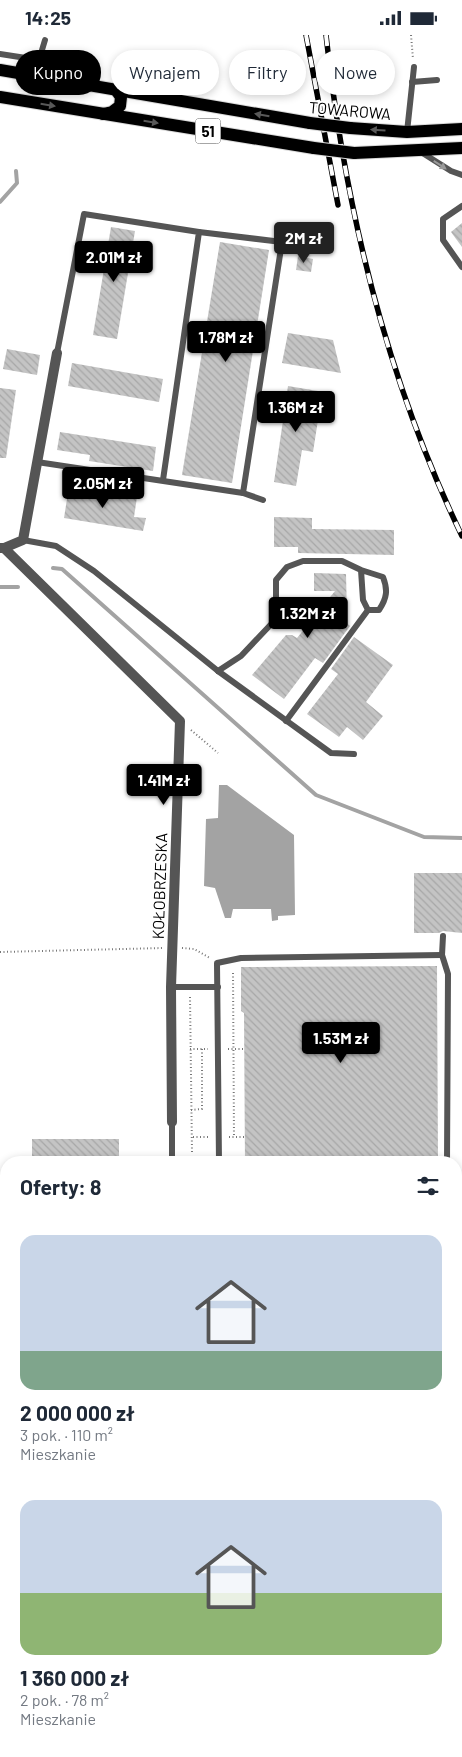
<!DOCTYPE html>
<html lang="pl">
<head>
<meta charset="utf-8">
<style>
	:root { --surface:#fff; --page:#f6f6f7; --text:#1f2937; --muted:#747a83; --accent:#000 }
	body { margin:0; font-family:Barlow,sans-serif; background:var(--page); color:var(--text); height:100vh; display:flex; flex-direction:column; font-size:19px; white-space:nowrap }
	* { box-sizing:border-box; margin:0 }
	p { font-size:16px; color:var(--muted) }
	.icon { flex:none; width:28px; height:28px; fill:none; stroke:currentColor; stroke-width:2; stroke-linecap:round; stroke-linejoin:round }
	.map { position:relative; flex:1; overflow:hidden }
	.drawer { position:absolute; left:0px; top:1121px; width:462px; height:601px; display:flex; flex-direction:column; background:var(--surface); border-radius:20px 20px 0 0; box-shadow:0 2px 8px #0003 }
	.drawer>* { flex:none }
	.guide { position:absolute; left:15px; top:15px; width:432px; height:45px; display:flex; gap:10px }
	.price { position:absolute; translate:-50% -42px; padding:0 11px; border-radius:5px; background:var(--accent); color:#fff; font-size:16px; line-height:32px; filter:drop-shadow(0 1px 2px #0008) }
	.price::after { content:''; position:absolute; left:50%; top:30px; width:15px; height:11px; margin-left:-8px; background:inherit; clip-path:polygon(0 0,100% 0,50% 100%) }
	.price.active { background:#222; color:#fff }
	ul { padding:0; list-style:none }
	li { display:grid; align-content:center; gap:10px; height:265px; padding:0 20px }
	li span { display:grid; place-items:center; height:155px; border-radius:15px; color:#555 }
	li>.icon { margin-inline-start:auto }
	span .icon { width:90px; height:90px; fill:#fffc; stroke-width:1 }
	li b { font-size:21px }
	h2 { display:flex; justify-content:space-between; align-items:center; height:60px; padding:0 20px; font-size:21px }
	.chip { padding:0 18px; border-radius:22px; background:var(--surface); box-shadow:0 2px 8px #0003; font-size:18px; line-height:45px }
	.chip.active { background:var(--accent); color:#fff }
	.status { display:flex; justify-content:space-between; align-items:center; height:35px; padding:0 25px; background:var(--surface); direction:ltr }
	.status svg { height:14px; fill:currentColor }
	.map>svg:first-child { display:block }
	.water { fill:#a3a3a3 }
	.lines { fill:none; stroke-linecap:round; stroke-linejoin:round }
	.stream { stroke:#a3a3a3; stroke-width:4 }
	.building { fill:url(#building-back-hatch) }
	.primary-casing { stroke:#dbdbdb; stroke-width:14 }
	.path { stroke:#777; stroke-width:2; stroke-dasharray:1 2.5; stroke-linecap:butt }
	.service { stroke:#555; stroke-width:6 }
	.minor { stroke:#555; stroke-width:10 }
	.primary { stroke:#000; stroke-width:12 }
	.rail-casing { stroke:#000; stroke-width:5.5 }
	.rail { stroke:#fff; stroke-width:4; stroke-dasharray:11; stroke-linecap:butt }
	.primary-bridge-casing { stroke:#dbdbdb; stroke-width:14; stroke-linecap:butt }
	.primary-bridge { stroke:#000; stroke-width:12 }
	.oneway { fill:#595959 }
	.oneway2 { fill:#999 }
	.labels { text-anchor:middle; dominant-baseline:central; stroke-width:4; stroke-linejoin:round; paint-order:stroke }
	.shield { fill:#fff; stroke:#4c4c4c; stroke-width:1 }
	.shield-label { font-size:15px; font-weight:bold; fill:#000 }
	.street-label { font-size:16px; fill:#000; stroke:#fff }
</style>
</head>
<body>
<div class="status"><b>14:25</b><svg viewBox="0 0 49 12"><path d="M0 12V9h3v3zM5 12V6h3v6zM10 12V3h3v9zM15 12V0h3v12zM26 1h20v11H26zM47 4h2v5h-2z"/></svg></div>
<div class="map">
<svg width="462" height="1722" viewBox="0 0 462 1722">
	<defs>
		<pattern id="building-back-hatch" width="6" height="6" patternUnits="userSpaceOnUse" patternTransform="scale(1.25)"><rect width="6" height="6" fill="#c4c4c4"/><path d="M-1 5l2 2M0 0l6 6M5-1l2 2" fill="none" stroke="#a7a7a7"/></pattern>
	</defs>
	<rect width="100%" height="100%" fill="#fff"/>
	<path class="water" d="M219,750H227L294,800L295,880L278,881V885L272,886L271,874H233L231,883H225L215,853L204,851L206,784L218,783Z"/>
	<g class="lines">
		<g class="stream">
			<path d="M0,167L17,148L16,136"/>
			<path d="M53,533L62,534L316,760L424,802L462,803"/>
			<path d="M0,552H18"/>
		</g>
	</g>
	<g class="building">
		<path d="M462,188V212L451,197Z"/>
		<path d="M111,192L135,196L117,304L93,300Z"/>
		<path d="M220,207L269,215L232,448L182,440Z"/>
		<path d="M298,221L313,224L311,237L296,235Z"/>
		<path d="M288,298L333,305L341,338L282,328Z"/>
		<path d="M7,314L40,320L37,340L3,334Z"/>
		<path d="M72,328L163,344L159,367L68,351Z"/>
		<path d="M288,351L318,356L314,384L318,385L313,417L302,415L296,451L274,447Z"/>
		<path d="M0,353L16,355L6,423H0Z"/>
		<path d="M60,397L156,412L153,436L89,426L90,420L57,415Z"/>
		<path d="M69,451L137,462L134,482L146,483L143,496L64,483Z"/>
		<path d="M274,482L312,483V494L394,495V520L298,518V512H274Z"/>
		<path d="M314,538L346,539L347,579L343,585L350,591L323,628L315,623L284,664L252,640L286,600H292L297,603L335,556H314Z"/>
		<path d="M354,602L393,630L366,667L383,681L363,705L347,692L339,702L307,679L338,639L331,634Z"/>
		<path d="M414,838H462V898L443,896L439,898H414Z"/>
		<path d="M437,931L438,1128H245L244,978L241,976V932Z"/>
		<rect x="32" y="1104" width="87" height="24"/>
	</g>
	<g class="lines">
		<g class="primary-casing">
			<g id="primary">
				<path d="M0,35L310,88"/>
				<path d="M0,62L314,113"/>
				<path d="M103,79L112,77L120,71L121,62L116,55"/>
				<path d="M350,93L407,97L462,94"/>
				<path d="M354,118L462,113"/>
			</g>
		</g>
		<g class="path">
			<path d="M411,0L413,24"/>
			<path d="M191,695L218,718"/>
			<path d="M182,913L194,914L210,923"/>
			<path d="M0,917L163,913"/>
			<path d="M233,938L234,1102"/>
			<path d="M190,962L192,1117"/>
			<path d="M190,1014H208"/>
			<path d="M228,1014H245"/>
			<path d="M191,1075L202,1074V1014"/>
			<path d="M193,1102H210"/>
			<path d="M229,1102H244"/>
		</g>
		<g class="service">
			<path d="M0,19L39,25L45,5"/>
			<path d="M412,47L437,45"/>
			<path d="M407,97L414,32"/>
			<path d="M421,117L451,136L462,140"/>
			<path d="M462,171L443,184V205L462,232"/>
			<path d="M199,197L282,207L243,458"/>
			<path d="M57,318L84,179L199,197L163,445"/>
			<path d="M37,427L243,458L263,465"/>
			<path d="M23,505L56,511L94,536L218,636L331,718L354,719"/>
			<path d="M218,636L241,621L276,584V545L287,532L303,526H342L361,535L363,565L368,575H379C387,563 388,555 383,542L361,535"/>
			<path d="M286,686L368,575"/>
			<path d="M443,901L442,920L448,939L447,1128"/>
			<path d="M171,952H218"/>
			<path d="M172,1127V1087"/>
			<path d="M164,1128L219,1127L217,928L241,923L442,920"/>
			<path d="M456,1182H462"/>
			<path d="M456,1221L462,1218"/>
			<path d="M6,1267V1307"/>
			<path d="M456,1322L462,1323"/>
			<path d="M0,1336H6"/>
			<path d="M456,1344L458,1433"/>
			<path d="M0,1423H6"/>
			<path d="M0,1503H6"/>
			<path d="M456,1601H462"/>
			<path d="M0,1603H6"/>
		</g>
		<g class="minor">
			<path d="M0,513H4L180,686L171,952L172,1087"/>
			<path d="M4,513L23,505L57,318"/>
		</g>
		<use href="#primary" class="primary"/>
		<g class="rail-casing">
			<g id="rail">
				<path d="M306,0L338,170"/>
				<path d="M326,0C345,174 386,343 462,501"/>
				<path d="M456,1482H462"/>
				<path d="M456,1589H462"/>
				<path d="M0,1592H6"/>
				<path d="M0,1621H6"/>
				<path d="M456,1626H462"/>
			</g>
		</g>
		<use href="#rail" class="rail"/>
		<g class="primary-bridge-casing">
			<g id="primary-bridge">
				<path d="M310,88L350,93"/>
				<path d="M314,113L354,118"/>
			</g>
		</g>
		<use href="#primary-bridge" class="primary-bridge"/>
	</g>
	<defs><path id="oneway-solid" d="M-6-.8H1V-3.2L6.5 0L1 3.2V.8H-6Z" transform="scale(1.25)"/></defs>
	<g class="oneway">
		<use href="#oneway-solid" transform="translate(48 70) rotate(9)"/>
		<use href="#oneway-solid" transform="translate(262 80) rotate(-170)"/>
		<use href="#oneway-solid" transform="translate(151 87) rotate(9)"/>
		<use href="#oneway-solid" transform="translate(378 95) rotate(-176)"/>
	</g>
	<use class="oneway2" href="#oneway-solid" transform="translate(440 130) rotate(33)"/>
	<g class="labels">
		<rect class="shield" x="195.5" y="83.5" width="25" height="25" rx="4"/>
		<g class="shield-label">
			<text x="208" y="96">51</text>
		</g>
		<g class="street-label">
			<text transform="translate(350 75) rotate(5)">TOWAROWA</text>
			<text transform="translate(159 851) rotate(-88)">KOŁOBRZESKA</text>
		</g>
	</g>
</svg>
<b class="price active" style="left:304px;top:229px">2M zł</b>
<b class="price" style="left:114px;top:248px">2.01M zł</b>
<b class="price" style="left:226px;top:328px">1.78M zł</b>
<b class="price" style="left:296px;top:398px">1.36M zł</b>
<b class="price" style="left:103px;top:474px">2.05M zł</b>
<b class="price" style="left:308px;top:604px">1.32M zł</b>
<b class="price" style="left:164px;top:771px">1.41M zł</b>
<b class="price" style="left:341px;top:1029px">1.53M zł</b>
<div class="guide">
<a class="chip active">Kupno</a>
<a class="chip">Wynajem</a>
<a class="chip">Filtry</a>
<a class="chip">Nowe</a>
</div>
<section class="drawer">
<h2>Oferty: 8<svg class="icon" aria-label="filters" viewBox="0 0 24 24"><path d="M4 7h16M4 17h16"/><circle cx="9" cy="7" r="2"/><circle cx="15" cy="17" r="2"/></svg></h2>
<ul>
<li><span style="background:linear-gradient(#c9d6e8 75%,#7fa58c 0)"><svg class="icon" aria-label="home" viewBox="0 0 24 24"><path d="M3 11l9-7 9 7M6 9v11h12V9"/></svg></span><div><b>2 000 000 zł</b><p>3 pok. · 110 m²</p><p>Mieszkanie</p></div></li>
<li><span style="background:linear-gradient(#c9d6e8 60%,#8fb573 0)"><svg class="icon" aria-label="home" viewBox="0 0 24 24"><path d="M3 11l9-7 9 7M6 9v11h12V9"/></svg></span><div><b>1 360 000 zł</b><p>2 pok. · 78 m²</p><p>Mieszkanie</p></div></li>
</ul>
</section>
</div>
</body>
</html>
